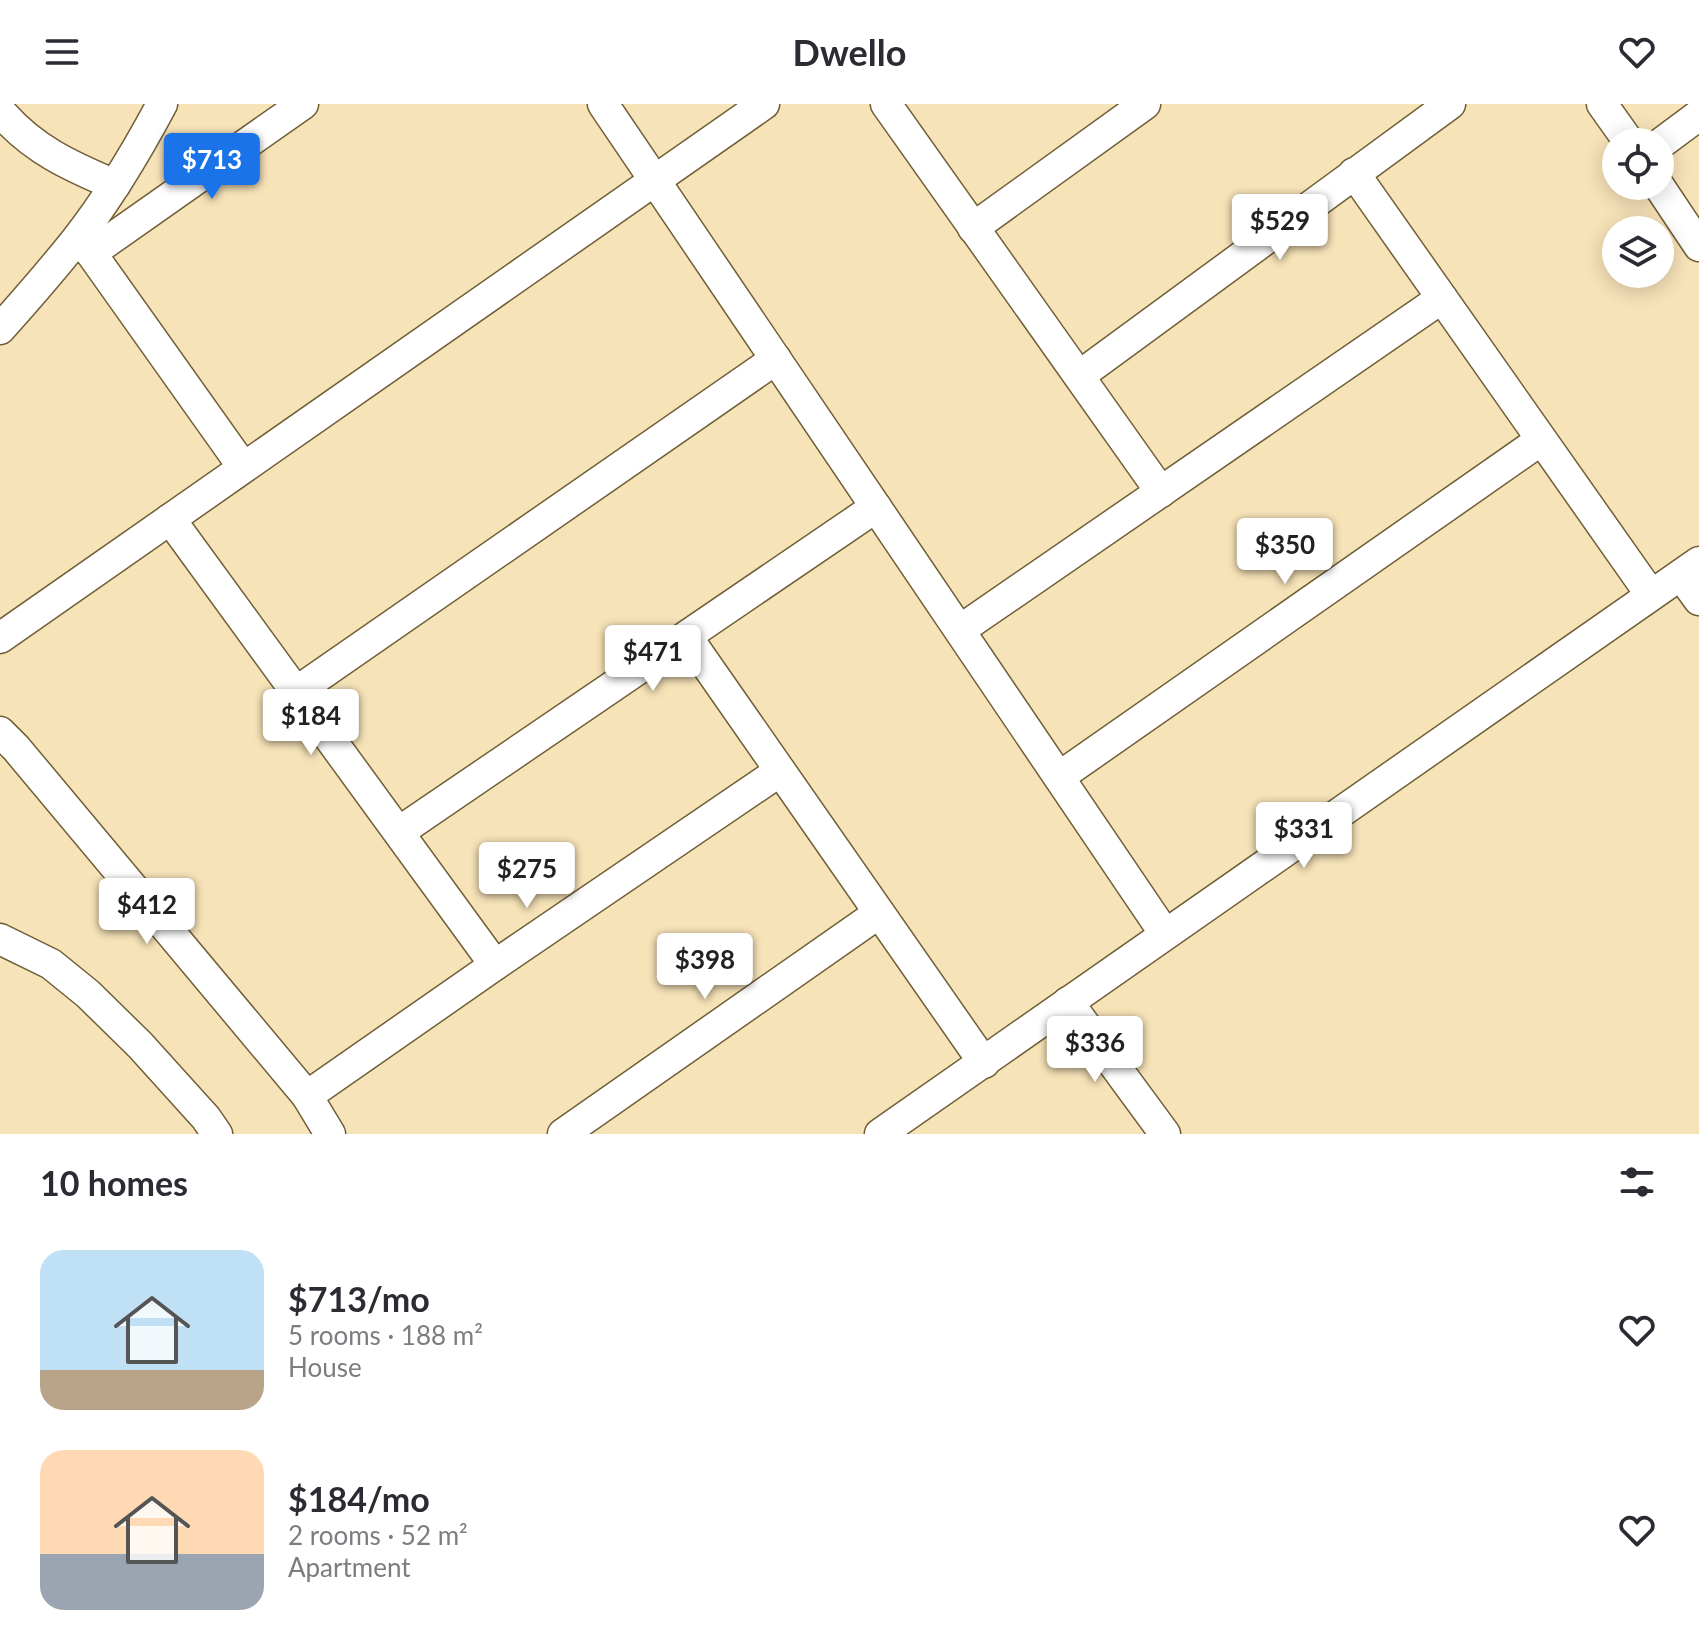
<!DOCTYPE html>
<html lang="en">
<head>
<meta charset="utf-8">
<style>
	:root { --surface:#fff; --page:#f7f7f7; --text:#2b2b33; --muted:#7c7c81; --accent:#1a73e8 }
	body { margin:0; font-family:Lato,sans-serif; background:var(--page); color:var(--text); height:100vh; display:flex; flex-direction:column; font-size:30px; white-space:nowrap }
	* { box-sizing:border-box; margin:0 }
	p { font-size:26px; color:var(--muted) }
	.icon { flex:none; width:44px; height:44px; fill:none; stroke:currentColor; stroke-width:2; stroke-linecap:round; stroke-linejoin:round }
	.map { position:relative; height:1030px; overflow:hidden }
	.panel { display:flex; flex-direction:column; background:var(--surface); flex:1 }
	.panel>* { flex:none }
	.controls { position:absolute; left:1602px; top:24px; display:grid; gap:16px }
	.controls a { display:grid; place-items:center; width:72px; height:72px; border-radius:50%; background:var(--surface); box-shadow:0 4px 20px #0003; font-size:40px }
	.price { position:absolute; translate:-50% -68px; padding:0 18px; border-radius:8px; background:#fff; color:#222; font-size:26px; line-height:52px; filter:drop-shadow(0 2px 4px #0008) }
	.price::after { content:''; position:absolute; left:50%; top:48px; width:24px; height:18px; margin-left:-12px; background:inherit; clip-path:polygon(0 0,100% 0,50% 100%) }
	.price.selected { background:var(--accent); color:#fff }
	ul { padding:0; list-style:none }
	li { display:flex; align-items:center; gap:24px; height:200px; padding:0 40px }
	li span { display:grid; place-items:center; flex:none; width:224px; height:160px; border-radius:24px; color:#555 }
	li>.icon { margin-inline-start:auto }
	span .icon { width:96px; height:96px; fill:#fffc; stroke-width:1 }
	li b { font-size:34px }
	h2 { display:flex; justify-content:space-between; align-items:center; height:96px; padding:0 40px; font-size:34px }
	header { display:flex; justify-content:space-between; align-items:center; height:104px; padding:0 40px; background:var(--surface); font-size:36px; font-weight:700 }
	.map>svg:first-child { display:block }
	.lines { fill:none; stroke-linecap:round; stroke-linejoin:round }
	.minor-casing { stroke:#705e37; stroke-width:33 }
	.minor { stroke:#fff; stroke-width:30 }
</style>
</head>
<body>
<header><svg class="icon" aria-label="menu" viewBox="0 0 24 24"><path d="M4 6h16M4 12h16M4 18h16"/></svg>Dwello<svg class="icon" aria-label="heart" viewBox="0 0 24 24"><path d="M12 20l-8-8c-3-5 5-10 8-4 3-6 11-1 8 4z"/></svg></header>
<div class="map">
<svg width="1699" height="1030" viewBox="0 0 1699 1030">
	<rect width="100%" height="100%" fill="#f7e3b8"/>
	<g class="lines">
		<g class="minor-casing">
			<g id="minor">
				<path d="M603,0L1165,830"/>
				<path d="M886,0L1161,388"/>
				<path d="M1602,0L1629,38"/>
				<path d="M0,7C32,45 70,62 115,81"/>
				<path d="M1660,40L1699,11"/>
				<path d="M1354,69L1651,491"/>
				<path d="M1659,82L1699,142"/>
				<path d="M973,124L1145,0"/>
				<path d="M78,134L91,149L243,363"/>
				<path d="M91,149L303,0"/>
				<path d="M0,225C26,196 52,166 76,136C109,94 137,47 162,0"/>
				<path d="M1079,272L1450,0"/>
				<path d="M170,415L495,861"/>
				<path d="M1681,471L1699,496"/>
				<path d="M960,526L1442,194"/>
				<path d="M687,533L984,959"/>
				<path d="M0,534L764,0"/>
				<path d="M296,588L776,255"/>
				<path d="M0,628L16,644L307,992L330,1030"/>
				<path d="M1059,673L1541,336"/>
				<path d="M399,728L876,403"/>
				<path d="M0,835L51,860L88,890L140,941L206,1014L217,1030"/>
				<path d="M1068,898L1165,1030"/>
				<path d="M307,992L495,861L780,667"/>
				<path d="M563,1030L879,809"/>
				<path d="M880,1030L1699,458"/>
			</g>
		</g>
		<use href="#minor" class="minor"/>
	</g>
</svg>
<div class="controls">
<a><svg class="icon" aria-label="locate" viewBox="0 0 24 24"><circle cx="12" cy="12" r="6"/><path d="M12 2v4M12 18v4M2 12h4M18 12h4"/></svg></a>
<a><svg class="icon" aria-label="layers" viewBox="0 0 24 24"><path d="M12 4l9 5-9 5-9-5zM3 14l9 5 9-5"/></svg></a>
</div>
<b class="price selected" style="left:212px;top:97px">$713</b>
<b class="price" style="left:1280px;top:158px">$529</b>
<b class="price" style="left:1285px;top:482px">$350</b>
<b class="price" style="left:653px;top:589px">$471</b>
<b class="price" style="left:311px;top:653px">$184</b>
<b class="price" style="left:1304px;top:766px">$331</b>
<b class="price" style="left:527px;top:806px">$275</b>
<b class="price" style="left:147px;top:842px">$412</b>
<b class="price" style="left:705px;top:897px">$398</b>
<b class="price" style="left:1095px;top:980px">$336</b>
</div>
<section class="panel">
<h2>10 homes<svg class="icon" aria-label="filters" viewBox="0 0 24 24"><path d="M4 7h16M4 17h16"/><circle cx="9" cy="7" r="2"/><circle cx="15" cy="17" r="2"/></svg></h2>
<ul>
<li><span style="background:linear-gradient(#bfe0f5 75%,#b9a48a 0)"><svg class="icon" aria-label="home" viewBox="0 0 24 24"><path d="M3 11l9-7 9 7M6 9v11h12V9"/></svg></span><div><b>$713/mo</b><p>5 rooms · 188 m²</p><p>House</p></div><svg class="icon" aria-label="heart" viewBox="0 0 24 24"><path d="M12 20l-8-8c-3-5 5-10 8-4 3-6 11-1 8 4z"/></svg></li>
<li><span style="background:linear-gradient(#ffd9b3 65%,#9aa5b1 0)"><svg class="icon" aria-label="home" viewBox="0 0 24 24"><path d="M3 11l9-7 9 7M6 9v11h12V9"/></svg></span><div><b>$184/mo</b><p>2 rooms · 52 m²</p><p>Apartment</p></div><svg class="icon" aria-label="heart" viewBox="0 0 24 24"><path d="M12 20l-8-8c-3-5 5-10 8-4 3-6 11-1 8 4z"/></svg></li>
</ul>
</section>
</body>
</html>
